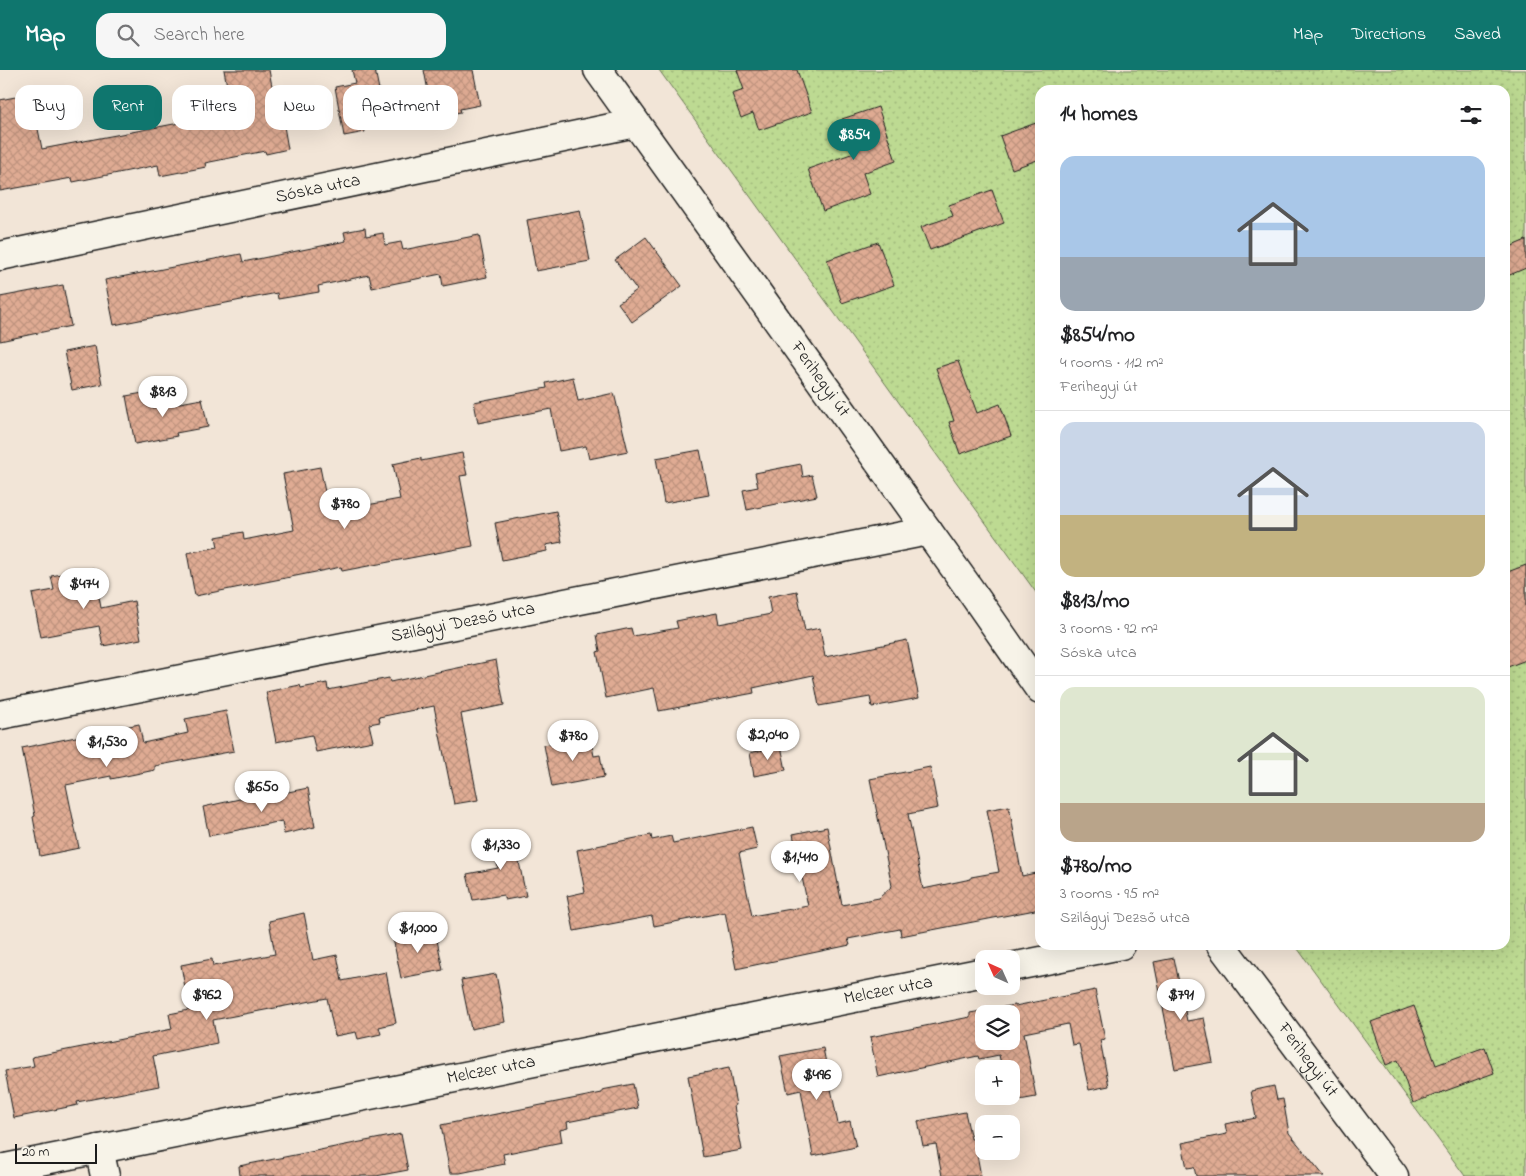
<!DOCTYPE html>
<html lang="en">
<head>
<meta charset="utf-8">
<style>
	:root { --surface:#fff; --page:#f6f6f6; --text:#202124; --muted:#757577; --line:#e0e0e0; --accent:#0f766e }
	body { margin:0; font-family:"Indie Flower",sans-serif; background:var(--page); color:var(--text); height:100vh; display:flex; flex-direction:column; font-size:19px; white-space:nowrap }
	* { box-sizing:border-box; margin:0 }
	p { font-size:16px; color:var(--muted) }
	.icon { flex:none; width:28px; height:28px; fill:none; stroke:currentColor; stroke-width:2; stroke-linecap:round; stroke-linejoin:round }
	.map { position:relative; flex:1; overflow:hidden }
	.details { position:absolute; left:1035px; top:15px; width:475px; height:865px; display:flex; flex-direction:column; background:var(--surface); border-radius:15px; box-shadow:0 5px 20px #0002 }
	.details>* { flex:none }
	.banner { position:absolute; left:15px; top:15px; width:475px; height:45px; display:flex; gap:10px }
	.needle { width:32px; rotate:315deg }
	.controls { position:absolute; left:975px; top:880px; display:grid; gap:10px }
	.controls a { display:grid; place-items:center; width:45px; height:45px; border-radius:10px; background:var(--surface); box-shadow:0 5px 20px #0002; font-size:25px }
	.scale { position:absolute; left:15px; bottom:12px; width:82px; box-sizing:border-box; padding-left:5px; border:2px solid #1c1c1c; border-top:0; font-size:14px; line-height:18px; white-space:nowrap; color:#1c1c1c; -webkit-text-stroke:4px #f7f3e8; paint-order:stroke }
	.price { position:absolute; translate:-50% -42px; padding:0 11px; border-radius:18px; background:#fff; color:#222; font-size:16px; line-height:32px; filter:drop-shadow(0 1px 2px #0008) }
	.price::after { content:''; position:absolute; left:50%; top:30px; width:15px; height:11px; margin-left:-8px; background:inherit; clip-path:polygon(0 0,100% 0,50% 100%) }
	.price.on { background:var(--accent); color:#fff }
	ul { padding:0; list-style:none }
	li { display:grid; align-content:center; gap:10px; height:265px; padding:0 25px }
	li+li { border-top:1px solid var(--line) }
	li span { display:grid; place-items:center; height:155px; border-radius:15px; color:#555 }
	li>.icon { margin-inline-start:auto }
	span .icon { width:90px; height:90px; fill:#fffc; stroke-width:1 }
	li b { font-size:21px }
	h2 { display:flex; justify-content:space-between; align-items:center; height:60px; padding:0 25px; font-size:21px }
	.tag { padding:0 18px; border-radius:15px; background:var(--surface); box-shadow:0 5px 20px #0002; font-size:18px; line-height:45px }
	.tag.on { background:var(--accent); color:#fff }
	header { display:flex; align-items:center; gap:30px; box-sizing:border-box; height:70px; padding:0 25px; background:var(--accent); color:#fff }
	header strong { font-size:24px }
	nav { display:flex; gap:28px; margin-inline-start:auto; font-size:18px }
	.search { width:350px; height:45px; background:var(--page); display:flex; align-items:center; gap:12px; box-sizing:border-box; padding:0 18px; border-radius:15px; color:var(--muted); font-size:19px }
	.map>svg:first-child { display:block }
	.garden { fill:url(#garden-dots); stroke:#6c7b57 }
	.building { fill:url(#building-cross-hatch); stroke:#1c1c1c; fill-rule:evenodd }
	.lines { fill:none; stroke-linecap:round; stroke-linejoin:round }
	.street-casing { stroke:#1c1c1c; stroke-width:31 }
	.secondary-casing { stroke:#1c1c1c; stroke-width:31 }
	.street { stroke:#f7f3e8; stroke-width:28 }
	.secondary { stroke:#f7f3e8; stroke-width:28 }
	.labels { text-anchor:middle; dominant-baseline:central; stroke-width:4; stroke-linejoin:round; paint-order:stroke }
	.street-label { font-size:18px; fill:#1c1c1c; stroke:#f7f3e8 }
</style>
</head>
<body>
<header>
<strong>Map</strong>
<div class="search"><svg class="icon" aria-label="search" viewBox="0 0 24 24"><circle cx="10" cy="10" r="6"/><path d="M15 15l6 6"/></svg>Search here</div>
<nav><a>Map</a><a>Directions</a><a>Saved</a></nav>
</header>
<div class="map">
<svg width="1526" height="1106" viewBox="0 0 1526 1106">
	<defs>
		<pattern id="garden-dots" width="8" height="8" patternUnits="userSpaceOnUse" patternTransform="scale(1.25)"><rect width="8" height="8" fill="#bdda92"/><path d="M2 2h.1M6 6h.1" fill="none" stroke="#a2ba7d" stroke-width="1.8" stroke-linecap="round"/></pattern>
		<pattern id="building-cross-hatch" width="8" height="8" patternUnits="userSpaceOnUse" patternTransform="scale(1.25)"><rect width="8" height="8" fill="#dfab93"/><path d="M0 0l8 8M0 8l8-8" fill="none" stroke="#bf937e"/></pattern>
	</defs>
	<rect width="100%" height="100%" fill="#f2e5d7"/>
	<filter id="ink" filterUnits="userSpaceOnUse"><feTurbulence type="fractalNoise" baseFrequency=".02" numOctaves="2"/><feDisplacementMap in="SourceGraphic" scale="10" xChannelSelector="R" yChannelSelector="G"/><feConvolveMatrix kernelMatrix="1 2 1 2 8 2 1 2 1" color-interpolation-filters="sRGB"/></filter>
	<g filter="url(#ink)">
		<path class="garden" d="M659,0H1526V1106H1465L1295,875H1505V20H1040V528Z"/>
		<g class="building">
			<path d="M224,0H269L273,22H278L288,79L266,84L265,81L205,93L206,97L160,106L158,95L73,112L72,108L0,121V30L31,24L42,79L232,43Z"/>
			<path d="M352,0H375L385,49L363,53L365,62L344,66L335,17L355,13Z"/>
			<path d="M424,0H473L480,35L460,39L461,42L433,47Z"/>
			<path d="M737,0H797L812,42L759,60L753,43L741,48L732,24L744,20Z"/>
			<path d="M878,37L896,91L863,103L870,124L823,141L808,99L854,83L842,49Z"/>
			<path d="M1036,53L1040,66V89L1012,99L1000,66Z"/>
			<path d="M992,120L1004,153L930,180L921,157L953,146L949,135Z"/>
			<path d="M580,140L590,191L536,201L527,150Z"/>
			<path d="M365,158L366,166L383,163L385,175L401,172L403,180L479,165L487,207L443,216L441,204L372,218L369,205L318,216L319,222L278,229L277,223L114,255L105,210L241,184L243,192L346,171L344,162Z"/>
			<path d="M646,167L682,216L632,252L618,233L637,220L615,190Z"/>
			<path d="M1526,170V198L1505,207V179Z"/>
			<path d="M878,172L894,215L842,233L827,190Z"/>
			<path d="M63,215L71,256L0,271V227Z"/>
			<path d="M95,276L102,314L72,320L64,282Z"/>
			<path d="M958,291L977,343L1000,334L1011,366L960,384L949,352L954,351L936,298Z"/>
			<path d="M573,307L578,331L614,323L628,381L589,389L586,376L559,381L551,339L478,353L474,332L547,318L546,313Z"/>
			<path d="M149,322L152,338L202,329L208,357L176,363L177,366L135,374L126,326Z"/>
			<path d="M700,380L709,425L664,433L656,388Z"/>
			<path d="M462,383L467,405L460,406L473,476L342,501L341,497L195,526L187,483L218,477L216,467L243,462L244,470L294,460L283,404L320,397L329,442L400,429L393,394L421,388V391Z"/>
			<path d="M801,394L803,407L812,405L817,426L747,440L743,420L758,417L755,403Z"/>
			<path d="M556,441L562,472L546,475L547,481L502,490L495,453Z"/>
			<path d="M1526,495V590L1505,598V503Z"/>
			<path d="M94,498L101,538L134,531L141,569L103,576L99,556L41,567L32,524L54,520L51,506Z"/>
			<path d="M797,521L805,561L820,558L825,587L907,570L919,628L872,637L870,627L819,636L813,605L753,618L754,623L659,641L654,618L606,628L597,582L600,581L597,565L631,558L633,566L678,558L676,551L717,543L719,554L771,544L768,527Z"/>
			<path d="M496,590L504,635L461,644L478,730L454,734L434,636L379,647L380,652L369,654L373,671L316,682L312,665L276,672L266,622L300,615L301,618L327,613L328,620L389,608L390,612Z"/>
			<path d="M226,641L234,681L155,696V700L111,709V706L66,715L79,778L40,786L33,747L35,746L22,678L139,654L143,673L188,663L185,649Z"/>
			<path d="M590,666L594,686L600,685L604,707L552,717L544,675Z"/>
			<path d="M781,676L786,700L754,706L750,683Z"/>
			<path d="M930,697L938,738L908,744L923,819L971,809V807L999,802L987,740L1009,736L1022,806L1040,802V839L901,866L900,859L848,869L850,875L736,899L725,842L654,856L652,846L574,861L567,826L585,822L577,780L651,765L652,770L671,766L673,773L752,757L757,779L739,783L752,846L808,836L793,764L827,757L842,835L879,828L892,816L870,709Z"/>
			<path d="M308,718L315,757L284,764L282,751L209,766L203,737L258,725V728Z"/>
			<path d="M517,761L523,791L519,792L526,826L505,830L503,825L473,830L467,804L498,798L492,766Z"/>
			<path d="M304,843L313,890L337,885L342,911L386,902L396,953L379,957L381,964L358,969L356,962L335,966L327,928L213,950L217,973L153,986L159,1016L77,1032L78,1035L14,1048L5,1001L34,996L32,987L172,959L169,944L189,940L181,895L212,889L213,896L275,884L269,851Z"/>
			<path d="M435,860L443,900L401,908L393,868Z"/>
			<path d="M1174,888L1187,951L1204,948L1213,992L1175,999L1154,892Z"/>
			<path d="M496,904L505,952L471,959L461,910Z"/>
			<path d="M1095,920L1105,969L1100,970L1109,1016L1089,1020L1079,974L1072,975L1068,954L1024,963L1036,1027L1008,1032L1007,1026H1011V999H1002L999,985L979,989L978,986L878,1007L870,967L970,947V943L1015,935V936ZM984,944H1011V971H984Z"/>
			<path d="M1414,936L1436,995L1485,977L1494,1003L1413,1033L1398,990L1386,995L1371,952Z"/>
			<path d="M823,978L838,1054L850,1051L856,1077L813,1086L801,1020L788,1023L780,986Z"/>
			<path d="M729,998L736,1035L734,1036L742,1080L703,1087L688,1006Z"/>
			<path d="M633,1014L638,1038L567,1052L568,1058L560,1060L562,1072L503,1084L505,1094L460,1103H450L441,1055L602,1023V1020Z"/>
			<path d="M1274,1016L1277,1030L1283,1029L1289,1063L1324,1106H1196L1194,1097L1187,1098L1182,1073L1227,1064L1225,1054L1256,1048L1251,1021Z"/>
			<path d="M965,1042L971,1069H974L981,1106H942L936,1074L923,1076L918,1051Z"/>
			<path d="M401,1064L408,1100L376,1106H240L239,1096Z"/>
		</g>
		<g class="lines">
			<g class="street-casing">
				<g id="street">
					<path id="s1" d="M0,186L635,53"/>
					<path id="s2" d="M0,645L928,461"/>
					<path d="M1011,897L1121,875"/>
					<path d="M99,1079L105,1106"/>
					<path id="s3" d="M0,1099L984,902"/>
				</g>
			</g>
			<g class="secondary-casing">
				<g id="secondary">
					<path id="s4" d="M598,0L966,514L1040,620"/>
					<path id="s5" d="M1221,875L1394,1106"/>
				</g>
			</g>
			<use href="#street" class="street"/>
			<use href="#secondary" class="secondary"/>
		</g>
	</g>
	<g class="labels">
		<g class="street-label">
			<text stroke="none"><textPath href="#s1" startOffset="325">Sóska utca</textPath></text>
			<text stroke="none"><textPath href="#s4" startOffset="381">Ferihegyi út</textPath></text>
			<text stroke="none"><textPath href="#s2" startOffset="472">Szilágyi Dezső utca</textPath></text>
			<text stroke="none"><textPath href="#s3" startOffset="906">Melczer utca</textPath></text>
			<text stroke="none"><textPath href="#s5" startOffset="144">Ferihegyi út</textPath></text>
			<text stroke="none"><textPath href="#s3" startOffset="501">Melczer utca</textPath></text>
		</g>
	</g>
</svg>
<div class="controls">
<a><svg class="needle" viewBox="-14 -14 28 28"><path d="M0-13l5 13h-10z" fill="#e53935"/><path d="M0 13l5-13h-10z" fill="#757577"/></svg></a>
<a><svg class="icon" aria-label="layers" viewBox="0 0 24 24"><path d="M12 4l9 5-9 5-9-5zM3 14l9 5 9-5"/></svg></a>
<a>+</a>
<a>−</a>
</div>
<div class="scale">20 m</div>
<b class="price on" style="left:854px;top:91px">$854</b>
<b class="price" style="left:163px;top:348px">$813</b>
<b class="price" style="left:345px;top:460px">$780</b>
<b class="price" style="left:84px;top:540px">$474</b>
<b class="price" style="left:768px;top:691px">$2,040</b>
<b class="price" style="left:573px;top:692px">$780</b>
<b class="price" style="left:107px;top:698px">$1,530</b>
<b class="price" style="left:262px;top:743px">$650</b>
<b class="price" style="left:501px;top:801px">$1,330</b>
<b class="price" style="left:800px;top:813px">$1,410</b>
<b class="price" style="left:418px;top:884px">$1,000</b>
<b class="price" style="left:207px;top:951px">$962</b>
<b class="price" style="left:1181px;top:951px">$791</b>
<b class="price" style="left:817px;top:1031px">$496</b>
<div class="banner">
<a class="tag">Buy</a>
<a class="tag on">Rent</a>
<a class="tag">Filters</a>
<a class="tag">New</a>
<a class="tag">Apartment</a>
</div>
<section class="details">
<h2>14 homes<svg class="icon" aria-label="filters" viewBox="0 0 24 24"><path d="M4 7h16M4 17h16"/><circle cx="9" cy="7" r="2"/><circle cx="15" cy="17" r="2"/></svg></h2>
<ul>
<li><span style="background:linear-gradient(#a9c7e8 65%,#9aa5b1 0)"><svg class="icon" aria-label="home" viewBox="0 0 24 24"><path d="M3 11l9-7 9 7M6 9v11h12V9"/></svg></span><div><b>$854/mo</b><p>4 rooms · 112 m²</p><p>Ferihegyi út</p></div></li>
<li><span style="background:linear-gradient(#c9d6e8 60%,#c2b280 0)"><svg class="icon" aria-label="home" viewBox="0 0 24 24"><path d="M3 11l9-7 9 7M6 9v11h12V9"/></svg></span><div><b>$813/mo</b><p>3 rooms · 92 m²</p><p>Sóska utca</p></div></li>
<li><span style="background:linear-gradient(#dfe7d0 75%,#b9a48a 0)"><svg class="icon" aria-label="home" viewBox="0 0 24 24"><path d="M3 11l9-7 9 7M6 9v11h12V9"/></svg></span><div><b>$780/mo</b><p>3 rooms · 95 m²</p><p>Szilágyi Dezső utca</p></div></li>
</ul>
</section>
</div>
</body>
</html>
